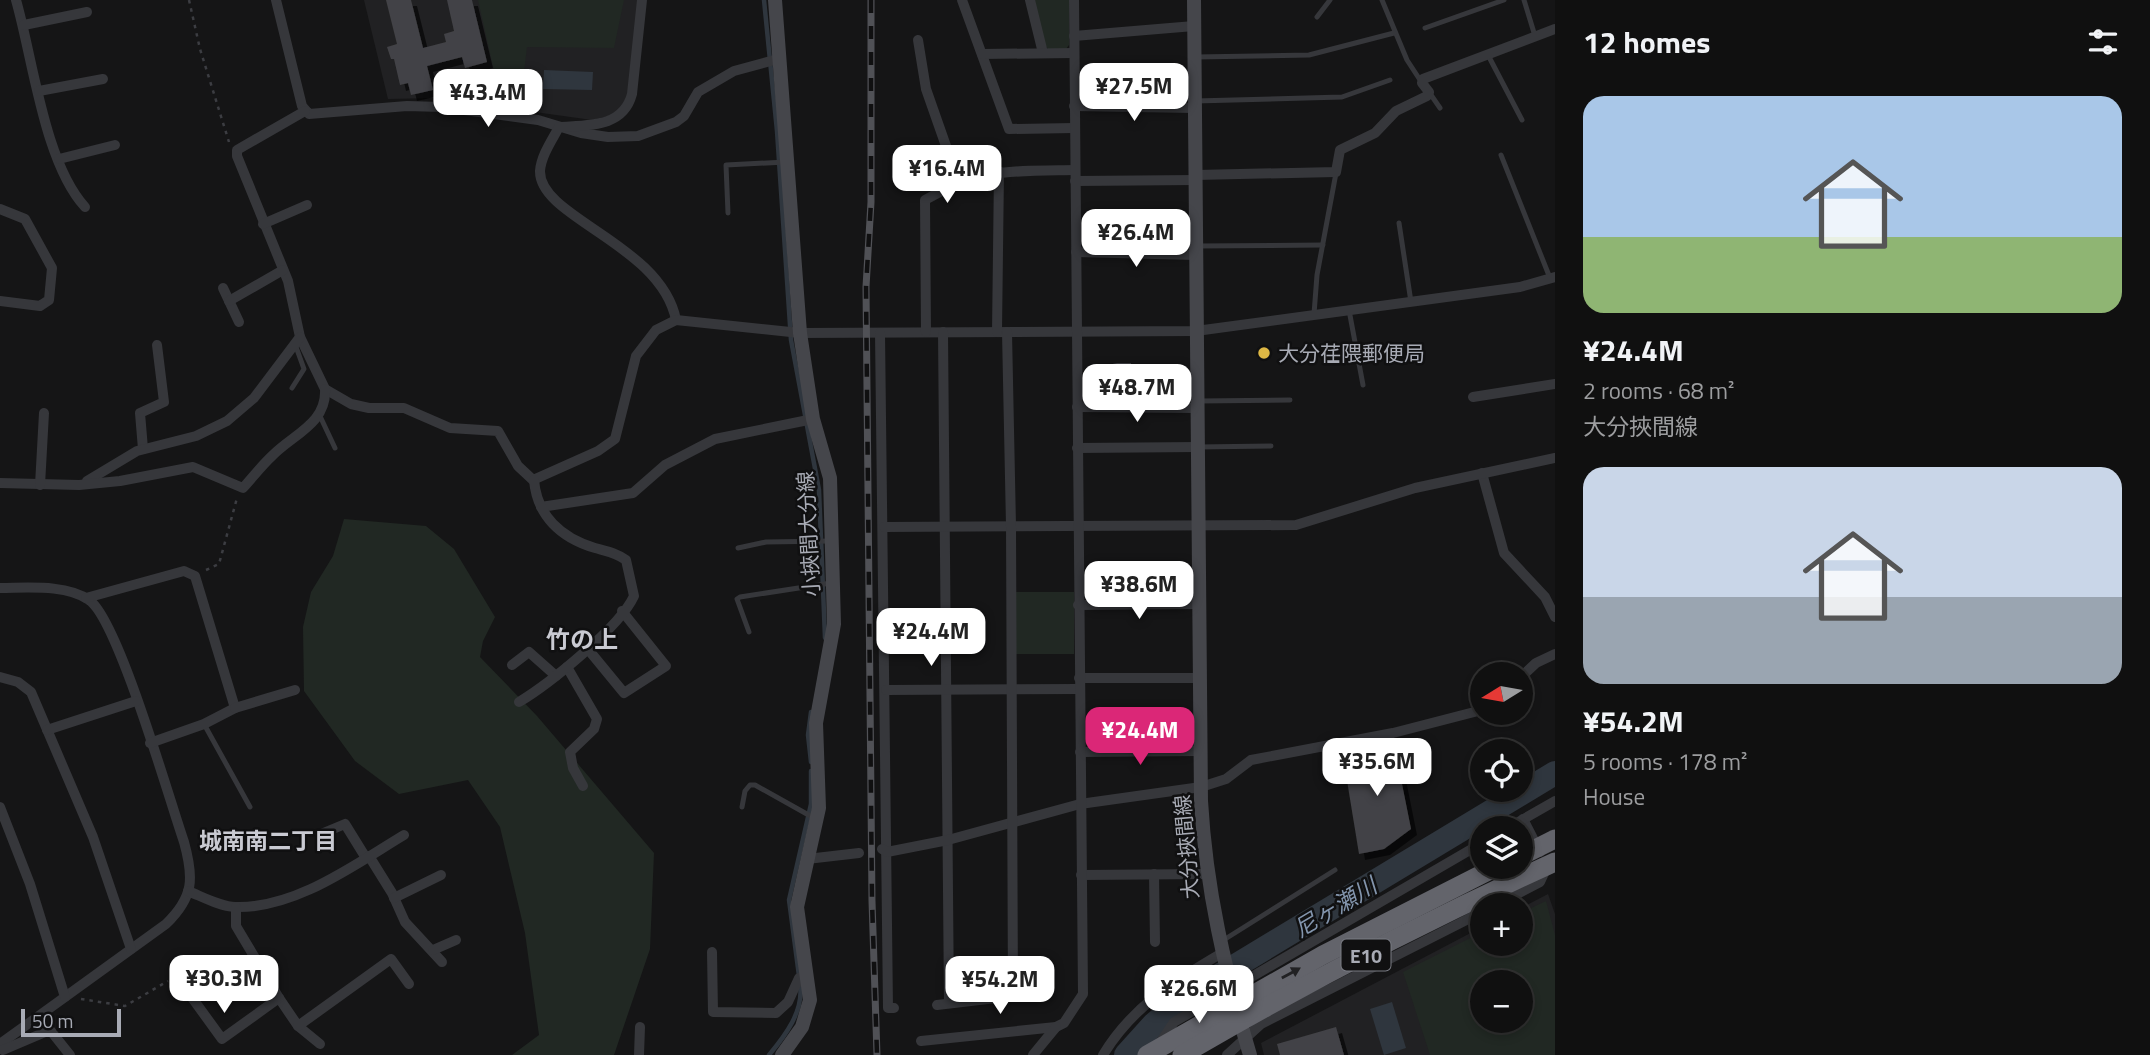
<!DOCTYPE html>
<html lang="en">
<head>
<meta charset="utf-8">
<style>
	:root { --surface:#101010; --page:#191919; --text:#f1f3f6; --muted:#9c9d9f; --line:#303030; --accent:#db2777 }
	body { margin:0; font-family:"Titillium Web","Noto Sans JP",sans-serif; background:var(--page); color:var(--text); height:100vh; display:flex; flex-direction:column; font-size:26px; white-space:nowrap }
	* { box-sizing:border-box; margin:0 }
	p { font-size:23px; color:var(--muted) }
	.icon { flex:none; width:38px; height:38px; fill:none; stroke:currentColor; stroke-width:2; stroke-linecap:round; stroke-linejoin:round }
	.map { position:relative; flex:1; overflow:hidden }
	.details { display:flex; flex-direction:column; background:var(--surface); width:595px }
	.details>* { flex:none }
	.needle { width:46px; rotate:259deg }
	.fabs { position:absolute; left:1470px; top:662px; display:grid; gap:14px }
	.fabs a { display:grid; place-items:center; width:63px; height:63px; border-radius:50%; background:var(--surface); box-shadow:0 4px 10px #0003,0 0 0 2px var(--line); font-size:35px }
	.scale { position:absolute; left:21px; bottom:18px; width:100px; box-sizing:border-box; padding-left:7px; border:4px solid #a8abb5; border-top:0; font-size:19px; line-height:24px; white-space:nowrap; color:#a8abb5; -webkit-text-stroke:5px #101011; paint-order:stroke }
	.price { position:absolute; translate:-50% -60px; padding:0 16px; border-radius:14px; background:#fff; color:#222; font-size:23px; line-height:46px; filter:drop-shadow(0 2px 4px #0008) }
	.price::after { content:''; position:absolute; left:50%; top:42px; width:21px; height:16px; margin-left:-10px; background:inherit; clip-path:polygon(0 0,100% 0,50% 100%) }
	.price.selected { background:var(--accent); color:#fff }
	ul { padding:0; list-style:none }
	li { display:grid; align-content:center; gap:14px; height:371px; padding:0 28px }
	li span { display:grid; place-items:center; height:217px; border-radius:21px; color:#555 }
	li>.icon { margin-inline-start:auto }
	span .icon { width:126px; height:126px; fill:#fffc; stroke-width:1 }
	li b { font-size:30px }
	h2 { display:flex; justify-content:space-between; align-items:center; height:84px; padding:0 28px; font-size:30px }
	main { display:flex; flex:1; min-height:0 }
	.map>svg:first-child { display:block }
	.built { fill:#212123; fill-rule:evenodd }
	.green { fill:#212823; fill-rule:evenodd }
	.water { fill:#2f363e }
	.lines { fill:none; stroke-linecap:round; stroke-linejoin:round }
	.stream { stroke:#2f363e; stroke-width:4.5 }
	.river { stroke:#2f363e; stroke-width:24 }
	.building { fill:#424246; filter:url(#shadow) }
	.path { stroke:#3c3d42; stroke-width:2.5; stroke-dasharray:3.5 5; stroke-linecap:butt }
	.lane { stroke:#36373b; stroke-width:5 }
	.street { stroke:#36373b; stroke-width:10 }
	.secondary { stroke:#45464b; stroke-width:14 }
	.rail-casing { stroke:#505156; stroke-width:7 }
	.rail { stroke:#101011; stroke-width:4.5; stroke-dasharray:13; stroke-linecap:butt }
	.highway-bridge { stroke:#63646b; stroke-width:19 }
	.oneway { fill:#212123 }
	.poi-dot { fill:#deb845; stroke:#101011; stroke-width:2.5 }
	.labels { text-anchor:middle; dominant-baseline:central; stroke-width:5; stroke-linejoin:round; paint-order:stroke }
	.shield { fill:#101011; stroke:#7a7c84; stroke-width:2 }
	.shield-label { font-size:19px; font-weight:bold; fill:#a8abb5 }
	.poi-label { font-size:21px; fill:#a8abb5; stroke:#101011; text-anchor:start }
	.street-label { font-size:21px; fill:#a8abb5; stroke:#101011 }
	.neighbourhood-label { font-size:23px; font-weight:bold; fill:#c9cad2; stroke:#101011 }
	.water-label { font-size:23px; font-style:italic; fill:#8395ad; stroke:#101011 }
	.quarter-label { font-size:24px; font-weight:bold; fill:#c9cad2; stroke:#101011 }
</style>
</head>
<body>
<main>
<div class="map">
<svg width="1555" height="1055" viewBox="0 0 1555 1055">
	<defs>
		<filter id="shadow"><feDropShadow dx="6" dy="6" stdDeviation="0" flood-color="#0009"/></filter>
	</defs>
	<rect width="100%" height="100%" fill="#151516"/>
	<g class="built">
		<path d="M364,0H639L630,87L620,113L592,120L436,98L388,99Z"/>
		<path d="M1548,894L1555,914V1055H1264L1261,1043L1482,927V943H1521V908ZM1482,982H1521V1020H1482Z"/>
	</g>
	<g class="green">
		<path d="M478,0H624L614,48L527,47L523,81L496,80Z"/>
		<path d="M1033,0H1069V45L1066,49H1048L1044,44Z"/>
		<path d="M344,519L426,526L454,549L495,617L483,641L480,657L537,716L654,853L650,949L614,1055H512L539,1035L525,933L500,827L468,780L399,794L355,761L304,691L303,627L311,592L333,556Z"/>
		<path d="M1015,592H1074V654H1016Z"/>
		<path d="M1546,901L1555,935V1055H1430L1403,972L1482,932V943H1521V913ZM1482,982H1521V1020H1482Z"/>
	</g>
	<g class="water">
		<path d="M544,70L593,72L592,90L543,89Z"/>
		<path d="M1392,1002L1406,1048L1384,1055L1370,1009Z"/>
	</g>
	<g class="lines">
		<g class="stream">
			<path d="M764,0L777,131L791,340L819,490L825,638"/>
			<path d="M811,762L808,735L811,712"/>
			<path d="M799,976L789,900L811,804V771"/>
			<path d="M769,1055C785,1036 804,1011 800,985"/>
		</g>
		<path class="river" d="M1126,1055L1154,1024L1189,994L1555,773"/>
	</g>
	<g class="building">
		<path d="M386,0H411L423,48L446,42L444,34L454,31L447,0H472L487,62L465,68L462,57L427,66L433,90L411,95L408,83L400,85L394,59H391L387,47L397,44Z"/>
		<path d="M1117,363H1131V400L1108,399V365Z"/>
		<path d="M1394,744L1411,829L1384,849L1359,854L1343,756Z"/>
		<path d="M1336,1027L1344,1055H1280L1277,1044Z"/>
	</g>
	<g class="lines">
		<g class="path">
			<path d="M189,0L200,49L229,142"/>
			<path d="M206,570L219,564L237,498"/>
			<path d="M81,999L125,1006L168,981"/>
		</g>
		<g class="lane">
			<path d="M1382,0L1407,60L1422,83"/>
			<path d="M1524,0L1535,36"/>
			<path d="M1317,17L1330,0"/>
			<path d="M1425,28L1504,0"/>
			<path d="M1488,55L1522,120"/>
			<path d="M1195,57L1309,55L1394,33"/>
			<path d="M1429,92L1440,108"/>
			<path d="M1195,101L1342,97L1390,80"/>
			<path d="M1501,155L1550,278"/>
			<path d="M728,213L726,165L786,162"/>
			<path d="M1399,223L1411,302"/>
			<path d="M1197,246L1323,245"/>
			<path d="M1349,310L1363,385"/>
			<path d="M1314,314L1317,275L1336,173"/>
			<path d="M292,388L304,369L295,344"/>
			<path d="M1199,401L1290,400"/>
			<path d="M319,414L335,448"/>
			<path d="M1198,447L1271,446"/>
			<path d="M738,548L766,542L831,541"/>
			<path d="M749,632L737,599L740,597L831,583"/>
			<path d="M204,724L250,807"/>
			<path d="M742,807L745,791L750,785H755L814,818"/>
			<path d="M1222,941L1335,870"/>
		</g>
		<g class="street">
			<path d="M16,0C33,59 44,162 85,207"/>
			<path d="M276,0L302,106L309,114L407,106L442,107L538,120L581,133L608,137L638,136L676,122L684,116L698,92L734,71L778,59"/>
			<path d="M642,0L632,94C623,128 588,125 559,127C552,140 541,156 540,171C539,218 661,244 676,320"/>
			<path d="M962,0L1009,129L1074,128"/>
			<path d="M1030,0L1043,53"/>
			<path d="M24,25L87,12"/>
			<path d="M1074,36L1194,26"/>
			<path d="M918,40L926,89L959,183"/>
			<path d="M982,54L1074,53"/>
			<path d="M39,91L103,79"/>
			<path d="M1074,106L1195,108"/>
			<path d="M305,111L237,150V156L288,281L300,337L325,389L351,404L369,408H404L450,428L498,431L518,466L533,480L598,451L615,439L636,356L656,330L676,320L800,333L1196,331L1520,287L1555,277"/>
			<path d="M59,159L115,145"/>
			<path d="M1196,175L1336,172L1340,150L1375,133L1396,111L1427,96L1429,92L1422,83L1423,79L1555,29"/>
			<path d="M1075,181L1196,180"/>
			<path d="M0,209L25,219L52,268L49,300L40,306L0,301"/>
			<path d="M263,224L307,205"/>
			<path d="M1076,252L1196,255"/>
			<path d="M223,288L239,322"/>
			<path d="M229,301L283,270"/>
			<path d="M926,332L925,200C979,168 1015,171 1075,170"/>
			<path d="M943,332L949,1003"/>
			<path d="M997,332L999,171"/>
			<path d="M880,333L888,1008H894"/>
			<path d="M1473,397L1555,384"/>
			<path d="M1077,407L1197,408"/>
			<path d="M1077,448L1198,447"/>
			<path d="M143,449L140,413L164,402L157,345"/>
			<path d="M1482,473L1504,553L1545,597L1555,617"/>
			<path d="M87,481L137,451L196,436L227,421L254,398L300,337"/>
			<path d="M0,483L79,485L120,481L193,467L243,488C253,477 262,465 273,455C294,434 327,423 325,389"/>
			<path d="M40,485L44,413"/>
			<path d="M541,507L633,493L665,465L715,439L813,419"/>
			<path d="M884,527L1296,525L1415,488L1555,458"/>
			<path d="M0,588C27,588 66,584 89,600C118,619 169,799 184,842C194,878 194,897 166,924L0,1044"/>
			<path d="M86,598L184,571L195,576L235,708L204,724L150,743"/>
			<path d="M1078,605L1199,604"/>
			<path d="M587,648L624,693L666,666L622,611"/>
			<path d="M512,665L529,652L556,676"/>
			<path d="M567,667L597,719L594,729L570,752L573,768L583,786"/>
			<path d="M0,677L18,682L31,692L93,837L131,949"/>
			<path d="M1521,677L1536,663L1555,654"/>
			<path d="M1079,678H1199"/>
			<path d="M886,690L1079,689"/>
			<path d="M519,702C549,684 620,627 634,596L626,560C617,553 606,551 595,548C561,538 537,516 534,480"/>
			<path d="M235,708L295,690"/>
			<path d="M47,730L136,701"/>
			<path d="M1080,752L1200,751"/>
			<path d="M0,807L30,884L65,997"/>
			<path d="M1523,819L1540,852"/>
			<path d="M1508,828L1555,801"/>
			<path d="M321,834L345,824L366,858"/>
			<path d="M882,849L887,852L948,840L1080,804L1201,787L1226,779L1251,760L1393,733L1482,710"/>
			<path d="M369,856L392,893L405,922L442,962"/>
			<path d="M807,859L859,853"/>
			<path d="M1154,874L1155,942"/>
			<path d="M1081,875L1207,874"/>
			<path d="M188,891C203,897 219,906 235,907C295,909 354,865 404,835"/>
			<path d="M394,898L441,875"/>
			<path d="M1496,905L1540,882L1547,867"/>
			<path d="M236,907V926L279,998L298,1026L320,1044"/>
			<path d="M433,950L456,940"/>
			<path d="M712,952L713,1012L776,1013L788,1002L799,978L808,974"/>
			<path d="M177,977L222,1039L279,998"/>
			<path d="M937,1005L1013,996L1011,526L1007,332"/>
			<path d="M298,1026L391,959L409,984"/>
			<path d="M921,1041L1056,1027L1064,1023L1083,994L1074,0"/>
			<path d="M1158,1046L1174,1022L1482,843"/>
			<path d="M3,1050L50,1030L70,1055"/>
			<path d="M639,1055L640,1027"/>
			<path d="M1033,1055L1056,1027"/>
			<path d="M1103,1055C1132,1007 1174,981 1222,953"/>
			<path d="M1227,1055L1261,1024L1482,912"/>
		</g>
		<g class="secondary">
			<path d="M775,0L800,333L813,419L830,478L834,624L816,723L819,808L797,907L810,1000L802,1027L782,1055"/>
			<path d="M1194,0L1201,801C1206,889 1225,971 1250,1055"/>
		</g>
		<g class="rail-casing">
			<path id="rail" d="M871,0V202L866,287L872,901L877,1055"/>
		</g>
		<use href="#rail" class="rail"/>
		<g class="highway-bridge">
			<path d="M1521,856L1555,839"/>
			<path d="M1147,1055L1323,955L1498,866"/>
			<path d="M1182,1055C1303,984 1428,920 1555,862"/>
		</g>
	</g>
	<defs><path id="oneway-solid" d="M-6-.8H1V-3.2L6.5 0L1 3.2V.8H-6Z" transform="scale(1.75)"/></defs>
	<use class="oneway" href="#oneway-solid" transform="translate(1291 973) rotate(-29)"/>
	<circle class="poi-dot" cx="1264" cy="353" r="7"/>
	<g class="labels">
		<rect class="shield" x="1341.5" y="939.5" width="49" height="31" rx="5"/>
		<g class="shield-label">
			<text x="1366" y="955">E10</text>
		</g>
		<g class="poi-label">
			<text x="1278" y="353">大分荏隈郵便局</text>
		</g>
		<g class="street-label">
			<text transform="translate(808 534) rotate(-93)">小挾間大分線</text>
			<text transform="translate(1186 847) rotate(-95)">大分挾間線</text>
		</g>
		<g class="neighbourhood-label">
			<text x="268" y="840">城南南二丁目</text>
		</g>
		<g class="water-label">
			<text transform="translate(1335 907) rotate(-31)">尼ヶ瀬川</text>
		</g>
		<g class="quarter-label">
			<text x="582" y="639">竹の上</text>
		</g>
	</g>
</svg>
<div class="fabs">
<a><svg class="needle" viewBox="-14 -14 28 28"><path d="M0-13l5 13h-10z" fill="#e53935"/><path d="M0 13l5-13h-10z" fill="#9c9d9f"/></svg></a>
<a><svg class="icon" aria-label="locate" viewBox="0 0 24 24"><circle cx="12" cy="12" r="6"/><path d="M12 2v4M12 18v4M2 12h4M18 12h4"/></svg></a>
<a><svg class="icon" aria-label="layers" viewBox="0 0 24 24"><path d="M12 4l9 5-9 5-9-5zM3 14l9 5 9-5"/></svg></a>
<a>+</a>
<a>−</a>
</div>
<div class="scale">50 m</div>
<b class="price" style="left:1134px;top:123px">¥27.5M</b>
<b class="price" style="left:488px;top:129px">¥43.4M</b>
<b class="price" style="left:947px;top:205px">¥16.4M</b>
<b class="price" style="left:1136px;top:269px">¥26.4M</b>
<b class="price" style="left:1137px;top:424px">¥48.7M</b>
<b class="price" style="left:1139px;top:621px">¥38.6M</b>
<b class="price" style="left:931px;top:668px">¥24.4M</b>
<b class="price selected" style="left:1140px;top:767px">¥24.4M</b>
<b class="price" style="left:1377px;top:798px">¥35.6M</b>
<b class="price" style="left:224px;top:1015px">¥30.3M</b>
<b class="price" style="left:1000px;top:1016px">¥54.2M</b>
<b class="price" style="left:1199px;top:1025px">¥26.6M</b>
</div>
<section class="details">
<h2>12 homes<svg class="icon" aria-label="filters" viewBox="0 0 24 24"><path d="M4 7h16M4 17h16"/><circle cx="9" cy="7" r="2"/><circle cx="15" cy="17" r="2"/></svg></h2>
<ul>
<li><span style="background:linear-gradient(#a9c7e8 65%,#8fb573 0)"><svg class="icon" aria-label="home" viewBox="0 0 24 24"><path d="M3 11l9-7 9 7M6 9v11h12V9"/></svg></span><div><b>¥24.4M</b><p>2 rooms · 68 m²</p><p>大分挾間線</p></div></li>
<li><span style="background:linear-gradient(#c9d6e8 60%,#9aa5b1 0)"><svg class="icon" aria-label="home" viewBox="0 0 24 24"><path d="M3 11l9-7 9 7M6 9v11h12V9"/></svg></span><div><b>¥54.2M</b><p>5 rooms · 178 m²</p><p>House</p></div></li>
</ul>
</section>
</main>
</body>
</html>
